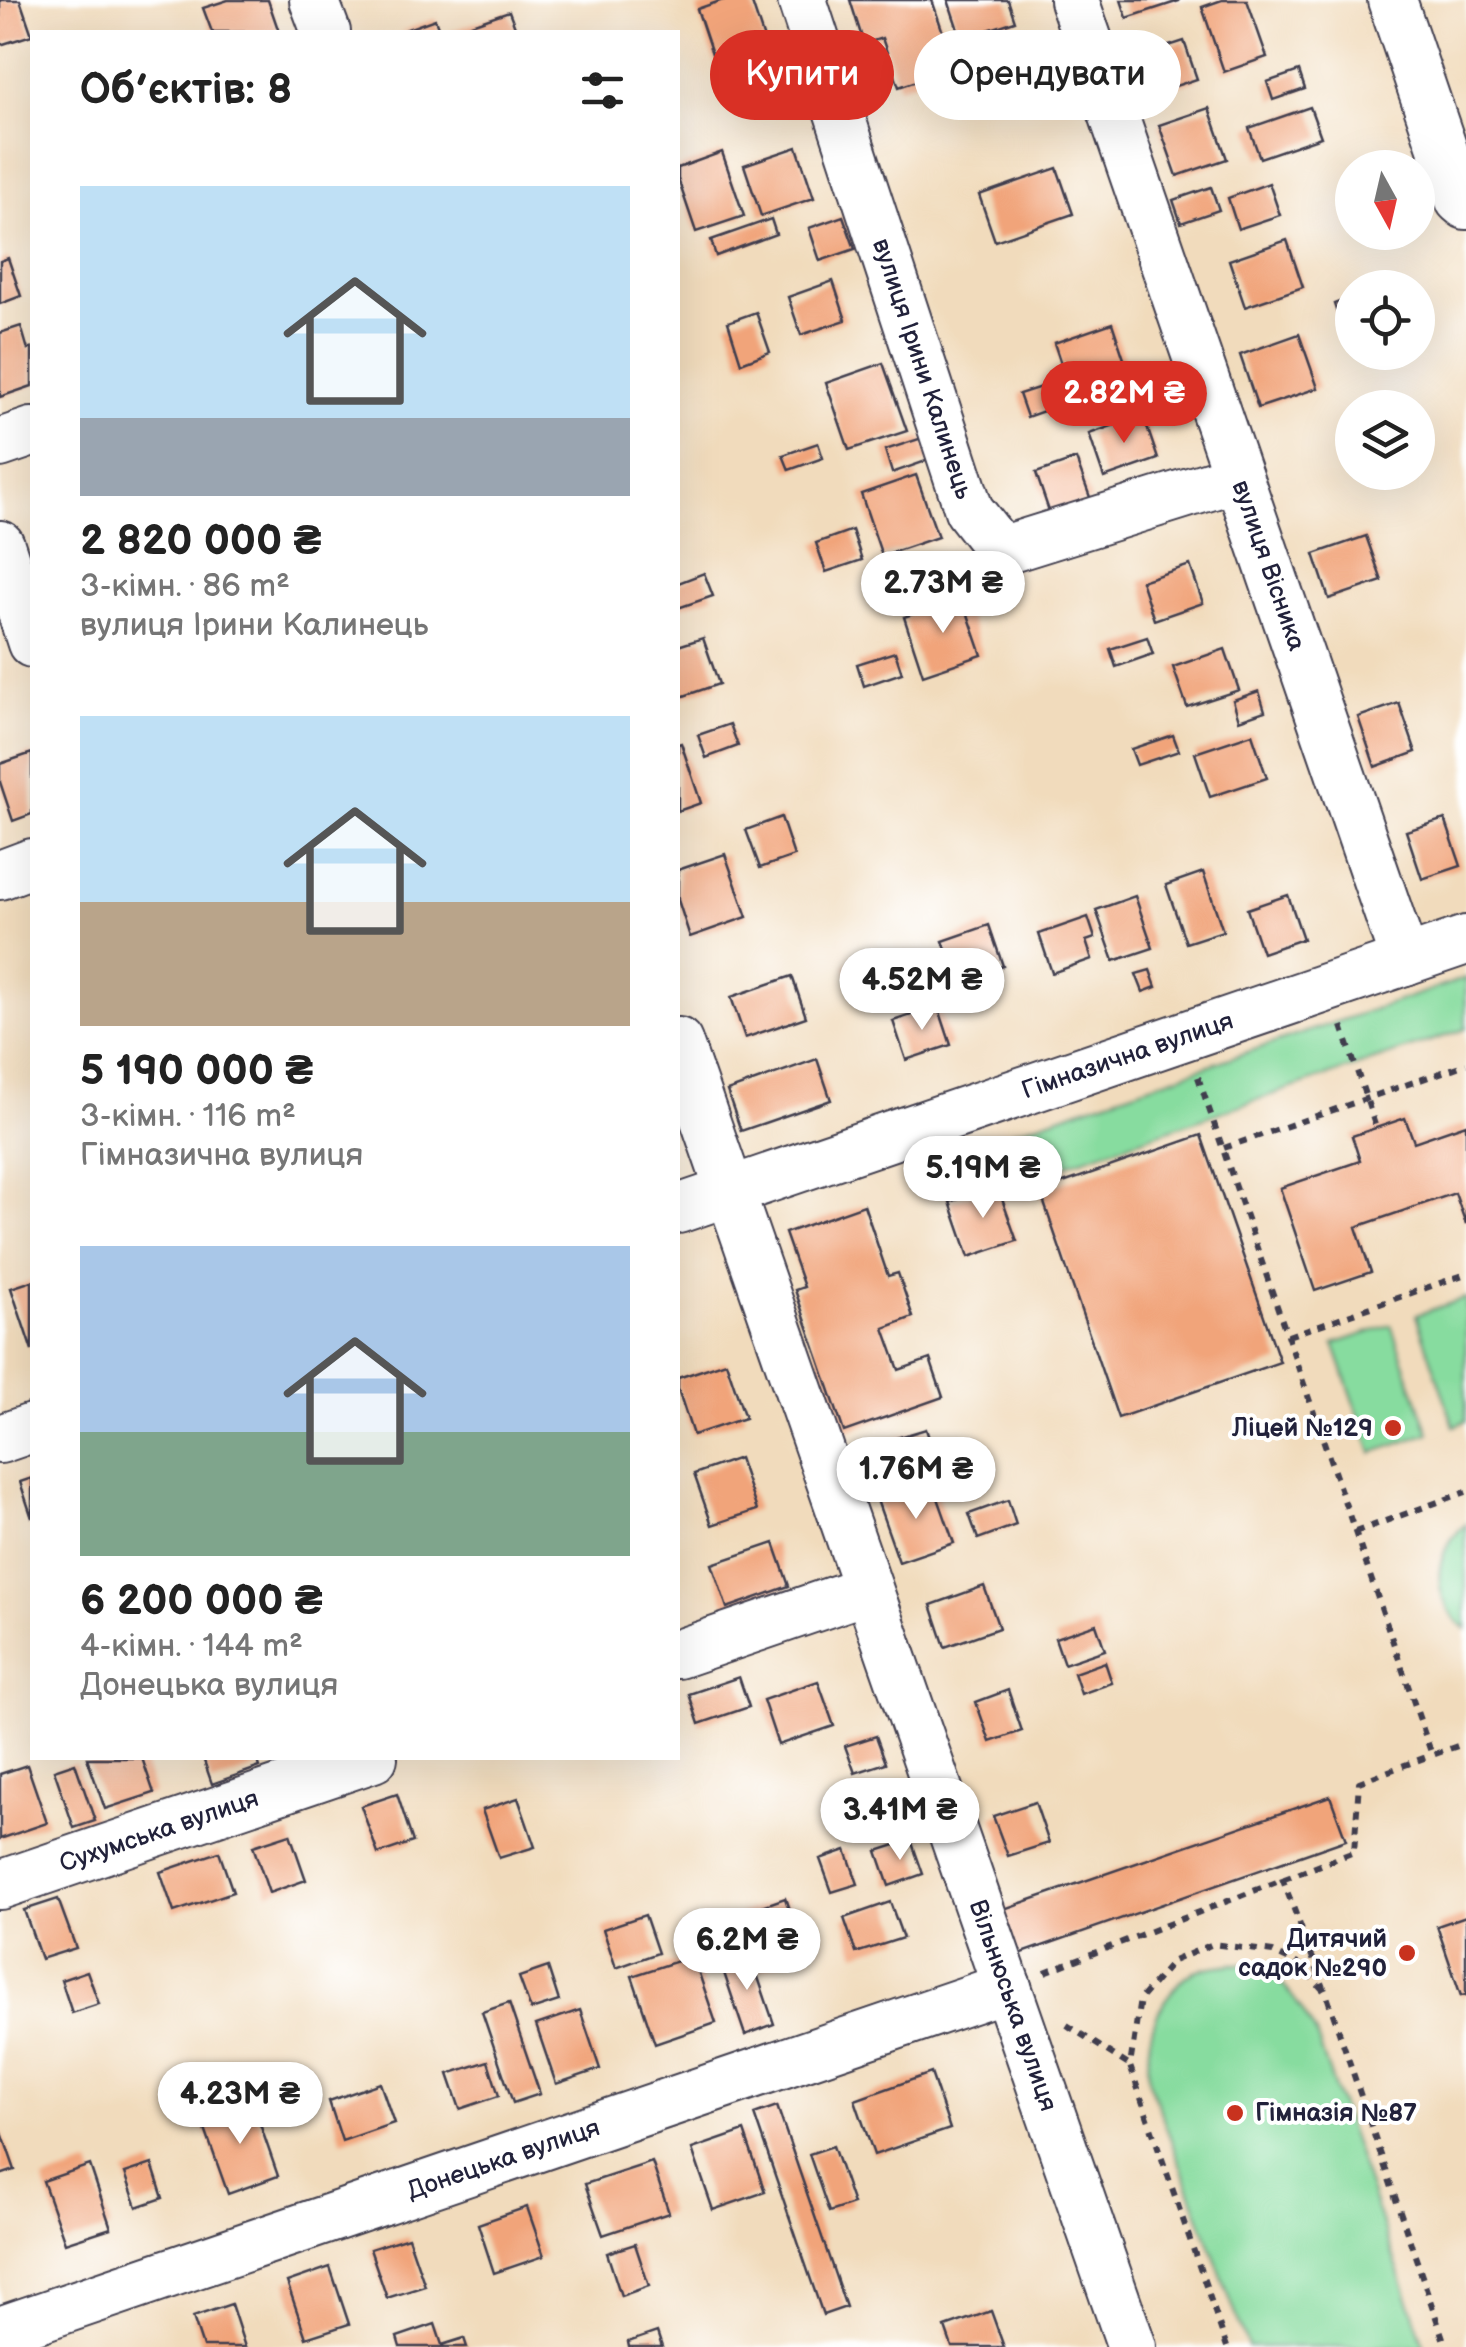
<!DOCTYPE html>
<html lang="uk">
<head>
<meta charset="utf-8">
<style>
	:root { --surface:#fff; --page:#f6f6f6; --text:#222; --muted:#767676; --accent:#d93025 }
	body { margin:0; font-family:"Balsamiq Sans",sans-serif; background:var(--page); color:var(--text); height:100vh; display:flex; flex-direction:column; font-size:38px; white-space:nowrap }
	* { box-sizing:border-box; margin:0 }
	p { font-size:32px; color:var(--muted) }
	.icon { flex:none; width:55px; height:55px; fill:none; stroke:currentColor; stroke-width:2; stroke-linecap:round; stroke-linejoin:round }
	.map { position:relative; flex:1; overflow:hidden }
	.sheet { position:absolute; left:30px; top:30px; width:650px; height:1730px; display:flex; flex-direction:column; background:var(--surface); border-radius:0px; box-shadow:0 10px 40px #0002 }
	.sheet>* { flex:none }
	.top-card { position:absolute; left:710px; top:30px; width:605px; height:90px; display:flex; gap:20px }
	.needle { width:65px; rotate:172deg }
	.fabs { position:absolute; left:1335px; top:150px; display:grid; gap:20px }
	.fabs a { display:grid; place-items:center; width:100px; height:100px; border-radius:50%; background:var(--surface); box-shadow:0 10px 40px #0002; font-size:50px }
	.price { position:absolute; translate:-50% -85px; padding:0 22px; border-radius:35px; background:#fff; color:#222; font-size:32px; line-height:65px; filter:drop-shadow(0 2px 5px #0008) }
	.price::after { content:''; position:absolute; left:50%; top:60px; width:30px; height:22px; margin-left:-15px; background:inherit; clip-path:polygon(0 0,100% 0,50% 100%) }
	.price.current { background:var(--accent); color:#fff }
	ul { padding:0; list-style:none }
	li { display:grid; align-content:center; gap:20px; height:530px; padding:0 50px }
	li span { display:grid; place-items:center; height:310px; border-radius:0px; color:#555 }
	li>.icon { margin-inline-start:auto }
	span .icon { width:180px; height:180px; fill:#fffc; stroke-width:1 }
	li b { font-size:42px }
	h2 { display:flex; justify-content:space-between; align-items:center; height:120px; padding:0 50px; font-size:42px }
	.tag { padding:0 35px; border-radius:45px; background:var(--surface); box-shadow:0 10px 40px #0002; font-size:35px; line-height:90px }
	.tag.current { background:var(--accent); color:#fff }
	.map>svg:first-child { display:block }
	.green { fill:#87dc9f; stroke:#547f6d; stroke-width:2.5 }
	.building { fill:#f1a47a }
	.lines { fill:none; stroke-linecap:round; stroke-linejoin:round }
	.minor-casing { stroke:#413e4e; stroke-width:52 }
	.path { stroke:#413e4e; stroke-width:6; stroke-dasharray:8 8; stroke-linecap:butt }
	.minor { stroke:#fff; stroke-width:48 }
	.poi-dot { fill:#c8321e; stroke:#fff; stroke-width:4 }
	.labels { text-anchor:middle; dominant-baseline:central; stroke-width:8; stroke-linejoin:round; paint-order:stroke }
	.street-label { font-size:25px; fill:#22223b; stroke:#fff }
	.poi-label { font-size:25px; font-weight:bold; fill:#22223b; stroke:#fff; text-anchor:end }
</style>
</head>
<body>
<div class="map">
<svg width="1466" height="2347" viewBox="0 0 1466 2347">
	<rect width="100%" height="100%" fill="#fff"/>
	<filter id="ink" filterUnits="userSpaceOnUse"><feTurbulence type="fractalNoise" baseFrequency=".01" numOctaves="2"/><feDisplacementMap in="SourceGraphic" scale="20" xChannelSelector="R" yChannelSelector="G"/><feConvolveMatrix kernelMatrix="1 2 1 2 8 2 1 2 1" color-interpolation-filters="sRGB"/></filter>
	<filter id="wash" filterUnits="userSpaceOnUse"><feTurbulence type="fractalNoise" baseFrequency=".0048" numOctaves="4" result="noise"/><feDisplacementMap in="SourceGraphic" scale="40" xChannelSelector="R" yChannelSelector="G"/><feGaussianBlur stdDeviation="2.25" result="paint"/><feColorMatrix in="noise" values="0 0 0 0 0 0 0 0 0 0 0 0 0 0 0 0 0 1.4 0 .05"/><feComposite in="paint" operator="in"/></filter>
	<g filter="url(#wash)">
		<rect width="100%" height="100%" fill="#f1dbbc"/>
		<g class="green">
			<path d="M1466,978V1029L1026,1178L1012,1132Z"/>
			<path d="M1466,1298V1421L1454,1426L1416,1315Z"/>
			<path d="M1391,1325L1429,1433L1372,1453L1334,1344Z"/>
			<path d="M1466,1524V1629C1430,1600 1431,1553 1466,1524Z"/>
			<path d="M1234,1964C1277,1964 1295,1999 1315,2032L1425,2347H1248L1149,2081C1146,2047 1150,2018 1172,1992C1179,1983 1184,1976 1195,1971C1206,1966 1221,1966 1234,1964Z"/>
		</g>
		<g id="blocks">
			<g class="building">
				<path d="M0,0H20L32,35L0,45Z"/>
				<path d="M228,0H268L279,32H212L203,8Z"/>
				<path d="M723,0H751L767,48L716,66L697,9Z"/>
				<path d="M850,0H932L955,68L899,87L882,38L864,44Z"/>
				<path d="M948,0H1008L1015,21L961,39Z"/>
				<path d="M1121,0H1179V1L1127,18Z"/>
				<path d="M1222,0H1247L1267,57L1224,72L1202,7Z"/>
				<path d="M509,11L517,32H448Z"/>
				<path d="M435,19L440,32H399Z"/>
				<path d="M1184,41L1197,79L1151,94L1138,56Z"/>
				<path d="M801,69L809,92L750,112L742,89Z"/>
				<path d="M1299,71L1305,89L1273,100L1267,82Z"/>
				<path d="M1310,107L1321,137L1260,158L1249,128Z"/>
				<path d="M1209,108L1227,159L1177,176L1159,125Z"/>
				<path d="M797,147L814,198L761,216L744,165Z"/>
				<path d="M722,152L744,216L696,232L678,179V168Z"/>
				<path d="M1057,168L1073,214L995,241L979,195Z"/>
				<path d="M1269,183L1280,215L1238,229L1228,198Z"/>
				<path d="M1211,187L1219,210L1181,223L1173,200Z"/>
				<path d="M843,216L855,249L820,261L809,228Z"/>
				<path d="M771,219L776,234L716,256L711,240Z"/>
				<path d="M1287,240L1303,287L1245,307L1229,260Z"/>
				<path d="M8,258L21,296L0,304V261Z"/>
				<path d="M833,281L846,320L801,335L788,297Z"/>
				<path d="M1352,297V321L1341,325L1334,304Z"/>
				<path d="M756,312L770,352L741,363L728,322Z"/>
				<path d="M1112,323L1127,368L1069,388L1054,343Z"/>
				<path d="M21,326L28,350L32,348V386L0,397V333Z"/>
				<path d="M1299,334L1318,388L1258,408L1240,355Z"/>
				<path d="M883,363L907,431L849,450L826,383Z"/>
				<path d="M1050,384L1058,406L1027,417L1019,394Z"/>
				<path d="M1143,415L1158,459L1104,478L1089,434Z"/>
				<path d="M922,438L929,460L892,473L885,450Z"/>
				<path d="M818,443L823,458L789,470L783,455Z"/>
				<path d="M1076,459L1091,500L1050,514L1036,473Z"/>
				<path d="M916,475L938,537L882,556L861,494Z"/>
				<path d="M852,530L862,560L826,572L816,543Z"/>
				<path d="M1366,536L1382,581L1329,599L1314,554Z"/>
				<path d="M1190,565L1203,603L1154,620L1141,581Z"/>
				<path d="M704,573L713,596L678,608V583Z"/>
				<path d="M962,597L982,655L923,675L904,617Z"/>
				<path d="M1147,637L1153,654L1116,667L1110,649Z"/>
				<path d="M703,638L719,684L678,698V646Z"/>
				<path d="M1225,649L1239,690L1187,707L1173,667Z"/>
				<path d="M895,652L902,673L864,686L857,664Z"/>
				<path d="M1259,691L1265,711L1239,720L1233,700Z"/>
				<path d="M1399,703L1416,752L1375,767L1358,717Z"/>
				<path d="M730,724L738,746L706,758L698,735Z"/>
				<path d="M1252,734L1267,778L1210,797L1195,753Z"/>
				<path d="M1173,735L1179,751L1137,765L1131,749Z"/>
				<path d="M681,743L701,803L678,811V744Z"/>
				<path d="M32,753V814L13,821L0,782V764Z"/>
				<path d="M781,817L794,856L760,868L746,830Z"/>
				<path d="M1445,819L1461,866L1422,879L1406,831Z"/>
				<path d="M725,854L747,917L690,937L678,900V870Z"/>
				<path d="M1203,872L1223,931L1186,943L1166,885Z"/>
				<path d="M1288,895L1303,939L1262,953L1247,909Z"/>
				<path d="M1135,896L1153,948L1114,961L1096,910Z"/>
				<path d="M1088,917L1095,938L1086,941L1092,959L1052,973L1039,934Z"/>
				<path d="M989,925L1003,966L957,981L943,941Z"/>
				<path d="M880,953L892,989L858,1001L845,965Z"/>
				<path d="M1150,970L1156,987L1143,992L1136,974Z"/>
				<path d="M792,976L806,1017L745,1038L731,997Z"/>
				<path d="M938,1006L951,1045L906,1060L893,1021Z"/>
				<path d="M817,1059L831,1100L741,1131L727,1091Z"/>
				<path d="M1405,1118L1414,1142L1466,1124V1224L1455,1193L1356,1227L1371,1272L1315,1291L1280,1188L1360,1161L1352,1136Z"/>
				<path d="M1201,1135L1280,1362L1118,1418L1040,1191Z"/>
				<path d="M997,1185L1017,1241L969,1257L950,1202Z"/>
				<path d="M864,1205L888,1276L898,1273L913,1317L884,1328L899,1370L930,1359L943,1397L844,1432L795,1290L804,1287L785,1233Z"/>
				<path d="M32,1281V1351L11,1288Z"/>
				<path d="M726,1362L745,1418L693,1435L678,1389V1378Z"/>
				<path d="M926,1429L935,1456L844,1483L836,1456Z"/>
				<path d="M739,1458L757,1510L712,1525L694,1474Z"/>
				<path d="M32,1478V1518L20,1482Z"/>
				<path d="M932,1481L954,1543L899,1562L877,1500Z"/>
				<path d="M1008,1500L1016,1525L978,1539L969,1514Z"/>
				<path d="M774,1543L789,1586L727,1608L712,1564Z"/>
				<path d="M984,1586L999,1628L945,1647L931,1605Z"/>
				<path d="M1096,1624L1105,1650L1064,1664L1055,1638Z"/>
				<path d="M1105,1662L1112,1683L1081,1694L1074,1673Z"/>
				<path d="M739,1677L749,1707L699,1724L689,1694Z"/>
				<path d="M818,1681L834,1726L778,1745L763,1700Z"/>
				<path d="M1008,1690L1022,1731L990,1742L976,1702Z"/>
				<path d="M876,1736L886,1763L855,1773L845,1746Z"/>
				<path d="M87,1758H142L154,1793L105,1809Z"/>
				<path d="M203,1758H257L260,1767L212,1784Z"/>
				<path d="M75,1763L95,1821L74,1828L54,1770Z"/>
				<path d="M27,1765L47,1823L0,1839V1774Z"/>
				<path d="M397,1794L413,1842L378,1854L361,1806Z"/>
				<path d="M1330,1796L1346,1840L1014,1956L998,1911Z"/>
				<path d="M518,1798L535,1847L499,1858L482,1810Z"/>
				<path d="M1035,1802L1049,1843L1008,1856L993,1816Z"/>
				<path d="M290,1834L306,1880L269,1893L253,1846Z"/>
				<path d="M911,1840L923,1874L889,1886L877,1851Z"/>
				<path d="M846,1850L858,1884L832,1892L820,1859Z"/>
				<path d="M219,1852L233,1892L174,1912L160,1872Z"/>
				<path d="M785,1898L804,1954L759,1970L740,1914Z"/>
				<path d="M58,1899L76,1948L41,1959L24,1910Z"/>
				<path d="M890,1902L903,1938L856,1953L844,1918Z"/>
				<path d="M645,1915L658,1953L616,1968L603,1929Z"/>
				<path d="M1466,1916V1995L1461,1996L1437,1926Z"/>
				<path d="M749,1951L774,2024L745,2035L720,1961Z"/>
				<path d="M693,1956L716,2023L655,2044L632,1976Z"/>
				<path d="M548,1967L559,2001L531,2010L519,1977Z"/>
				<path d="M87,1971L99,2004L72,2013L61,1980Z"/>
				<path d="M509,2003L540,2094L513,2103L482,2012Z"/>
				<path d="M580,2010L600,2069L556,2084L536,2025Z"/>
				<path d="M488,2061L499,2096L460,2109L448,2074Z"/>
				<path d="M931,2073L950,2129L874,2155L855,2100Z"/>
				<path d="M380,2083L394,2123L342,2141L329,2101Z"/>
				<path d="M252,2101L278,2176L228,2194L201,2118Z"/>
				<path d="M777,2106L846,2307L823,2315L754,2114Z"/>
				<path d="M0,2127L15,2170L0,2175Z"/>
				<path d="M744,2131L765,2192L713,2210L692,2149Z"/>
				<path d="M833,2146L853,2204L829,2212L809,2154Z"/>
				<path d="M652,2162L669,2213L603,2235L585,2184Z"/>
				<path d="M152,2164L163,2198L137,2207L125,2173Z"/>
				<path d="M90,2165L111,2228L65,2243L43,2181Z"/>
				<path d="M527,2207L544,2256L494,2273L478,2224Z"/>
				<path d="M408,2237L425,2286L387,2298L370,2249Z"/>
				<path d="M635,2244L649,2286L621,2296L607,2253Z"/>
				<path d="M330,2267L349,2324L306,2338L287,2282Z"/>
				<path d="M231,2304L245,2347H203L193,2317Z"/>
				<path d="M991,2311L1004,2347H952L945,2327Z"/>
				<path d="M435,2324L442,2345L464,2338L467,2347H400L397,2337Z"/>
				<path d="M657,2332L662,2347H629L628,2342Z"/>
			</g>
		</g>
	</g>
	<g filter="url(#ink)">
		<use href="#blocks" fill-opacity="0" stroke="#413e4e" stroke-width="2.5"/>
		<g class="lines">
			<g class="minor-casing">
				<g id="minor">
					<path d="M314,0L326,32"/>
					<path id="s1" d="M802,0L969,510L1001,551L1238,477"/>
					<path id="s2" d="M1074,0L1405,961"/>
					<path d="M1392,0L1460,200L1466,205"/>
					<path d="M0,443L32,432"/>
					<path d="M0,545L32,643"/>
					<path d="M0,875L32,863"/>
					<path id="s3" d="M678,1042L1132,2347"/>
					<path id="s4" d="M678,1209L1466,940"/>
					<path d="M0,1439L32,1428"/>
					<path d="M678,1654L868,1589"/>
					<path id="s5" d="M0,1885L373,1758"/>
					<path id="s6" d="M0,2331L1007,1987"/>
				</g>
			</g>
			<g class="path">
				<path d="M1342,1026L1376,1128"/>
				<path d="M1198,1077L1432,1755L1466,1743"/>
				<path d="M1224,1148L1466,1064"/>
				<path d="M1288,1336L1466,1274"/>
				<path d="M1355,1532L1466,1492"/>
				<path d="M1282,1878L1326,1993L1446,2347"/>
				<path d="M1045,1972L1354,1852L1359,1782L1432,1755"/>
				<path d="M1067,2025L1130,2066"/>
				<path d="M1227,2347L1130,2066L1140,1999L1173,1961L1213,1944L1273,1952L1300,1965L1326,1993"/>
			</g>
			<use href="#minor" class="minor"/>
		</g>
	</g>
	<g class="poi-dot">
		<circle cx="1393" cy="1428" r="10"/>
		<circle cx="1407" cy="1953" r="10"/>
		<circle cx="1235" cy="2113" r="10"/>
	</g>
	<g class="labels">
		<g class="street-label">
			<text stroke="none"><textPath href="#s1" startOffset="388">вулиця Ірини Калинець</textPath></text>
			<text stroke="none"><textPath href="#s2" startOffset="598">вулиця Вісника</textPath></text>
			<text stroke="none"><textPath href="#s4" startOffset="475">Гімназична вулиця</textPath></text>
			<text stroke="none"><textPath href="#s5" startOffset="168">Сухумська вулиця</textPath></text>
			<text stroke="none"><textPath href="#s3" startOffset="1020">Вільнюська вулиця</textPath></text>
			<text stroke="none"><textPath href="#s6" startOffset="532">Донецька вулиця</textPath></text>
		</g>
		<g class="poi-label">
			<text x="1373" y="1428">Ліцей №129</text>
			<text x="1387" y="1939">Дитячий<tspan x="1387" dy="29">садок №290</tspan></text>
			<text x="1255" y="2113" text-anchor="start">Гімназія №87</text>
		</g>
	</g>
</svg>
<div class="fabs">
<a><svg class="needle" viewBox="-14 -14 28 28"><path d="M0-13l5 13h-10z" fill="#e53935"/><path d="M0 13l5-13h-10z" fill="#767676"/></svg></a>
<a><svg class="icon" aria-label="locate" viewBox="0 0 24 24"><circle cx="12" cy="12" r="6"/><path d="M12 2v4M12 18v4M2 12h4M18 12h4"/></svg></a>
<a><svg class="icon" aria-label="layers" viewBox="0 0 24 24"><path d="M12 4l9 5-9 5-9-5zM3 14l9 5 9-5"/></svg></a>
</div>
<b class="price current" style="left:1124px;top:446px">2.82M ₴</b>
<b class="price" style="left:943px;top:636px">2.73M ₴</b>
<b class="price" style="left:922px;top:1033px">4.52M ₴</b>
<b class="price" style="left:983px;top:1221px">5.19M ₴</b>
<b class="price" style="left:916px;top:1522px">1.76M ₴</b>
<b class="price" style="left:900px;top:1863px">3.41M ₴</b>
<b class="price" style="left:747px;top:1993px">6.2M ₴</b>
<b class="price" style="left:240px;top:2147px">4.23M ₴</b>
<div class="top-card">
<a class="tag current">Купити</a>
<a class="tag">Орендувати</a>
</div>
<section class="sheet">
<h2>Об’єктів: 8<svg class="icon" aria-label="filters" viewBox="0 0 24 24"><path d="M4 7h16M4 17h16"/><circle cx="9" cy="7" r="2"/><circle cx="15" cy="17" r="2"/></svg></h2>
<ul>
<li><span style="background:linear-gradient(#bfe0f5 75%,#9aa5b1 0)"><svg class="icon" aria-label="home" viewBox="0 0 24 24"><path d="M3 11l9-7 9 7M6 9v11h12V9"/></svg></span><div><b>2 820 000 ₴</b><p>3-кімн. · 86 m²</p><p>вулиця Ірини Калинець</p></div></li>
<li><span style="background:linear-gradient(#bfe0f5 60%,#b9a48a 0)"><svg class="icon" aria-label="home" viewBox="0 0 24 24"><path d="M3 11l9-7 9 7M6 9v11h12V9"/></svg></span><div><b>5 190 000 ₴</b><p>3-кімн. · 116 m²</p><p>Гімназична вулиця</p></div></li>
<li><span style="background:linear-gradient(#a9c7e8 60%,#7fa58c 0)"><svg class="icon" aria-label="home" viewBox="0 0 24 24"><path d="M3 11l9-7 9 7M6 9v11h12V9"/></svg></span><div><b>6 200 000 ₴</b><p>4-кімн. · 144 m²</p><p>Донецька вулиця</p></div></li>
</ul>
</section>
</div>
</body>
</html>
